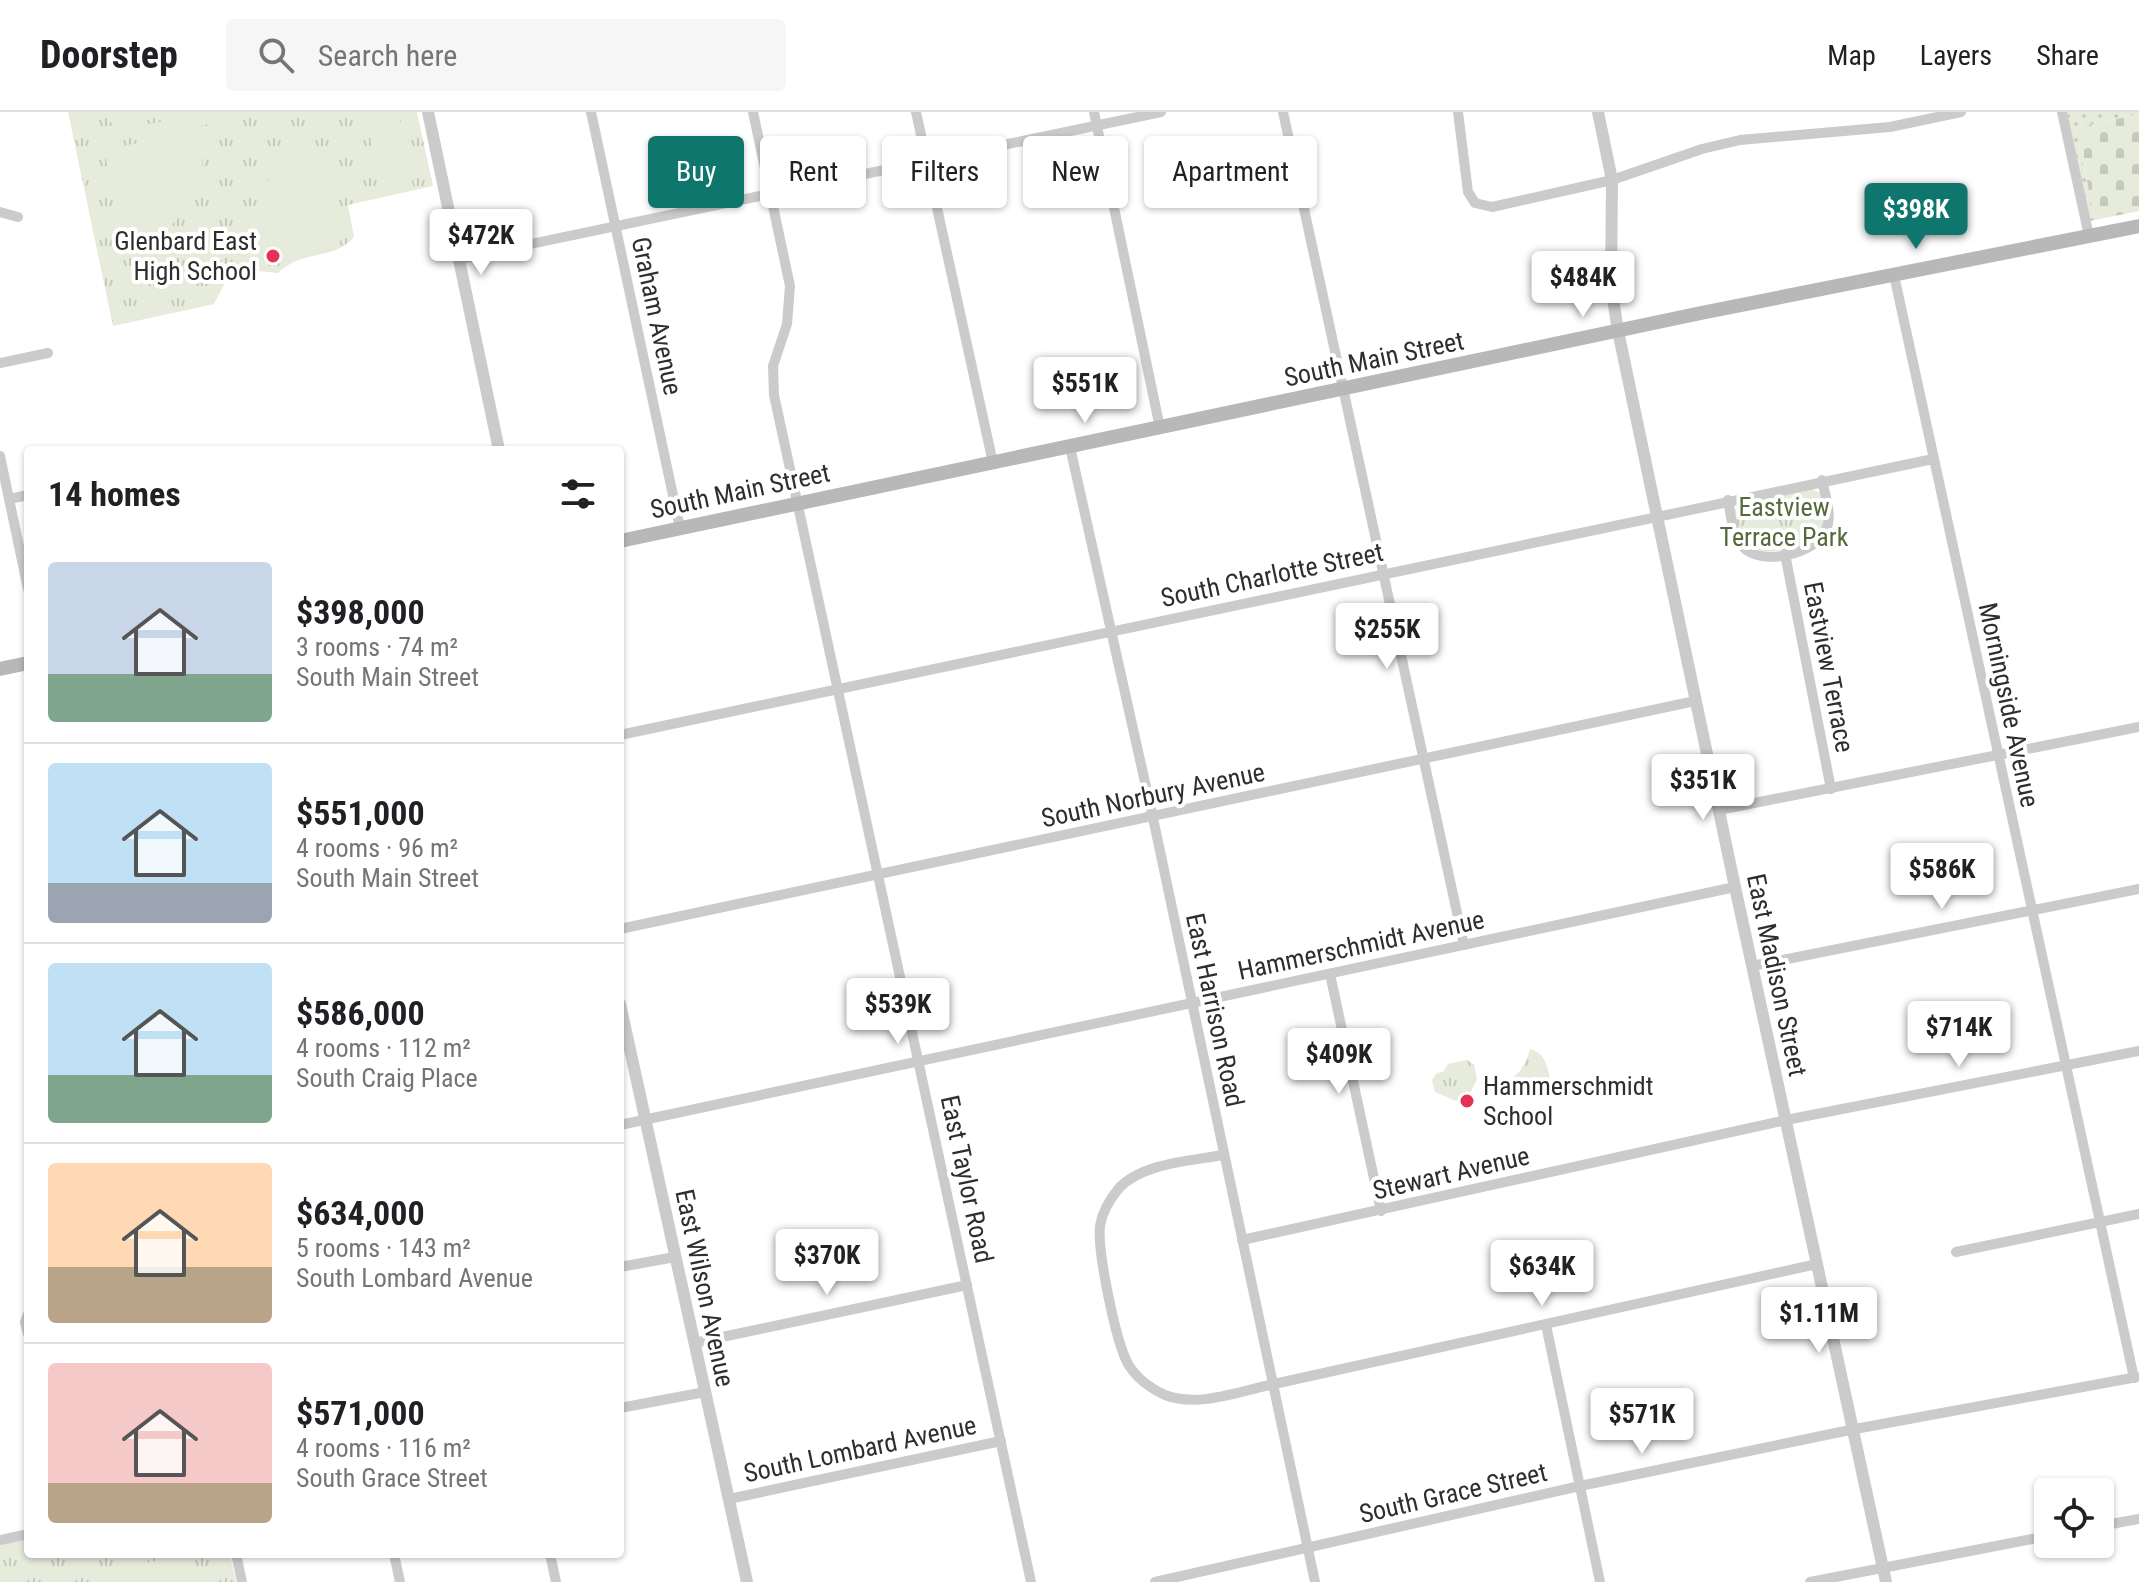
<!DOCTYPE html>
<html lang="en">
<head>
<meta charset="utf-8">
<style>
	:root { --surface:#fff; --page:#f6f6f6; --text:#202124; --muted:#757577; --line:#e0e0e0; --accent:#0f766e }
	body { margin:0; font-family:"Roboto Condensed",sans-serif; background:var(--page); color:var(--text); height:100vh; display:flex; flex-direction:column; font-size:30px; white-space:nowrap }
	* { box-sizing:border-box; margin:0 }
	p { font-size:26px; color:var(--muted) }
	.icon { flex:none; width:44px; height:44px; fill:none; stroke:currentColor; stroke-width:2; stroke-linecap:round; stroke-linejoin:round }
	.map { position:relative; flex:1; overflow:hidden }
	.drawer { position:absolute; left:24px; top:334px; width:600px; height:1112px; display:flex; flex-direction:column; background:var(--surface); border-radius:8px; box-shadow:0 2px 6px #0004 }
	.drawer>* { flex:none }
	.banner { position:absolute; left:648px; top:24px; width:760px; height:72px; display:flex; gap:16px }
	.fabs { position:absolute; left:2034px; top:1366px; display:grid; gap:16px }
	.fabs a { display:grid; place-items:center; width:80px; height:80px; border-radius:8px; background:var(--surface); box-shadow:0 2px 6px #0004; font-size:40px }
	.price { position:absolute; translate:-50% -68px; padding:0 18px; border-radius:8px; background:#fff; color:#222; font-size:26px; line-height:52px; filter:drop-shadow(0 2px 4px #0008) }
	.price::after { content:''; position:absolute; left:50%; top:48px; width:24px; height:18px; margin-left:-12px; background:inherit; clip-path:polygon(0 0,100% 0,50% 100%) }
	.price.current { background:var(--accent); color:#fff }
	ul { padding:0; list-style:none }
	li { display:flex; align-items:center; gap:24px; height:200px; padding:0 24px }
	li+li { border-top:2px solid var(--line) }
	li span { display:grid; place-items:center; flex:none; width:224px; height:160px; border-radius:8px; color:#555 }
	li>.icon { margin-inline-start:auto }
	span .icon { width:96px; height:96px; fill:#fffc; stroke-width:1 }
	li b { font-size:34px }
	h2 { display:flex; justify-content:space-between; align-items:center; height:96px; padding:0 24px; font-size:34px }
	.tag { padding:0 28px; border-radius:8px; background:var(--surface); box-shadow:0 2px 6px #0004; font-size:28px; line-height:72px }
	.tag.current { background:var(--accent); color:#fff }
	header { display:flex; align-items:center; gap:48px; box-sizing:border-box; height:112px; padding:0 40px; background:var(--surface); border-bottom:2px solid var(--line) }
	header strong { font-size:38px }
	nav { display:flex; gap:44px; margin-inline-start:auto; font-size:28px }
	.search { width:560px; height:72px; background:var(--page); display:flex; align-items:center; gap:20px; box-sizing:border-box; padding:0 28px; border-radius:8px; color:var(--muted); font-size:30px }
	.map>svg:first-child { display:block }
	.grass { fill:url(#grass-dots) }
	.cemetery { fill:url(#cemetery-stones) }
	.park { fill:url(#park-tufts) }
	.pitch { fill:#e6ebdc }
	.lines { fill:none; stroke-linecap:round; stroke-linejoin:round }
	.minor { stroke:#cbcbcb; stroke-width:10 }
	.tertiary { stroke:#cbcbcb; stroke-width:12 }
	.secondary { stroke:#b8b8b8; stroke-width:14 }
	.poi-dot { fill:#e33253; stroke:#fff; stroke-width:3 }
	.labels { text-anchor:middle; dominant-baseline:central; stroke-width:8; stroke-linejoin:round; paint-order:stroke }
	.poi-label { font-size:26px; fill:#2e2e2e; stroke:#fff; text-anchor:end }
	.street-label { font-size:26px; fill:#2e2e2e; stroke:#fff }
	.park-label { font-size:26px; fill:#56693c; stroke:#fff }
</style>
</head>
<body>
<header>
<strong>Doorstep</strong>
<div class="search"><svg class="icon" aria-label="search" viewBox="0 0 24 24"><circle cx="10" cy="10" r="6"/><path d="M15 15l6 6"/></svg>Search here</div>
<nav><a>Map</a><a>Layers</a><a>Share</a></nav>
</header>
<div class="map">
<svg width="2139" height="1470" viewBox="0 0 2139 1470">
	<defs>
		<pattern id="grass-dots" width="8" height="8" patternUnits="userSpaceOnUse" patternTransform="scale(2)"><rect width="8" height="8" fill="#e6ebdc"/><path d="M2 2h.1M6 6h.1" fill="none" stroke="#c6cabd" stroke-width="1.8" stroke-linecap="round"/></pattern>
		<pattern id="cemetery-stones" width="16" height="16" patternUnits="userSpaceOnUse" patternTransform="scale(2)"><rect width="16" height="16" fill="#e6ebdc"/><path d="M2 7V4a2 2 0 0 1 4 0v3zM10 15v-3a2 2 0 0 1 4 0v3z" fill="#c6cabd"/></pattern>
		<pattern id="park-tufts" width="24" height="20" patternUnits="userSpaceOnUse" patternTransform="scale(2)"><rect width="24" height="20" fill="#e6ebdc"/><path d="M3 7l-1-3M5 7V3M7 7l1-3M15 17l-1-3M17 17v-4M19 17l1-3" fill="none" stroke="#c6cabd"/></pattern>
	</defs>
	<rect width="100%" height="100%" fill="#fff"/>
	<path class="grass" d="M2067,0H2139V2L2076,16L2095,108L2090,109Z"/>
	<path class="cemetery" d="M2139,2V99L2095,108L2076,16Z"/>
	<g class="park">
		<path d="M68,0H417L433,74L348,93L354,125C334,149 302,137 278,161L249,158L228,165L214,192L113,214Z"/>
		<path d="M1813,377L1821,382C1823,394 1827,407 1821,419C1811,436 1762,447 1746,433C1737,425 1737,409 1735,398L1739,392Z"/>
		<path d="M1530,937C1548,941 1548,960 1552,976L1502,987L1497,985C1494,970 1508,971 1517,962C1524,955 1527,947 1530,937Z"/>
		<path d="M1467,948L1474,953L1477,967L1468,986L1456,989L1435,980L1432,968L1437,961L1443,960L1448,952Z"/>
		<path d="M28,1427V1442H230L236,1470H0V1433Z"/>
	</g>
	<g class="pitch">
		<path d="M100,0H117L131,9L150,12L211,0H271L146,24L120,19Z"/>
		<path d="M398,1L401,15L369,22L366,7Z"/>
		<path d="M200,20C212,80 182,123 121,133L105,42L111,36Z"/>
		<path d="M402,20L405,35L373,41L370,27Z"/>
		<path d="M326,38L340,102H344L348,118L344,119L340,130L336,132L337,136L320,140L318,135L254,148C241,96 269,43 326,38Z"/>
		<path d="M406,40L409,54L377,61L374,46Z"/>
		<path d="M410,59L413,74L381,81L378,66Z"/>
		<path d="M188,1442L194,1470H109L107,1459Z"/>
	</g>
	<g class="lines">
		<g class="minor">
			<path d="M591,0L680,416"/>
			<path d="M753,0L790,174L787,212L773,254L774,283L1031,1470"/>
			<path d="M916,0L993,351"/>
			<path d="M1094,0L1160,316"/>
			<path d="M1283,0L1464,833"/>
			<path d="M1458,0L1468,80L1475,91L1492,95L1612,68L1702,37L1740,28L1890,15L1961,0"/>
			<path d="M2062,0L2089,124"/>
			<path d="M0,100L18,105"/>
			<path d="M459,147L1161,0"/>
			<path d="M1894,163L2134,1266"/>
			<path d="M0,251L48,241"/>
			<path d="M1070,335L1153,706L1315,1470"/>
			<path d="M0,344L28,477"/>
			<path d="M9,387L28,383"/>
			<path d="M1728,388C1731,402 1732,424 1743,435C1761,455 1816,442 1826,418C1833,403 1825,384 1822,368"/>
			<path d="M1785,442L1831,677"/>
			<path d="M620,623L1933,347"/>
			<path d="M1719,698L2139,615"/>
			<path d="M620,817L1695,589"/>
			<path d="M1752,854L2139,777"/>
			<path d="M1330,862L1381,1099"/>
			<path d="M620,1013L1735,775"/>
			<path d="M1223,1043C1190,1049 1143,1051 1119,1076C1110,1087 1102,1100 1100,1114C1097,1139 1116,1230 1128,1252C1137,1267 1150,1276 1165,1283C1198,1296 1241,1279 1274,1272L1817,1152"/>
			<path d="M1242,1128L1786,1008L2139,939"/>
			<path d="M1956,1140L2139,1102"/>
			<path d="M620,1155L675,1145"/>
			<path d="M28,1202L25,1210L28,1222"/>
			<path d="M1546,1213L1600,1470"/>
			<path d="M694,1231L967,1173"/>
			<path d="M620,1296L705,1280"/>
			<path d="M729,1387L1001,1329"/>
			<path d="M2100,1414L2139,1407"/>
			<path d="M0,1428L28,1422"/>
			<path d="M236,1442L242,1470"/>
			<path d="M394,1442L400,1470"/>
			<path d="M550,1442L556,1470"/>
			<path d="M1155,1470L1580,1374L1855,1317L2137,1265"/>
			<path d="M1810,1470L2048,1424"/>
		</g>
		<g class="tertiary">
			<path d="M428,0L499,338"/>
			<path d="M1598,0L1612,68L1611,174L1618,219L1735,775L1886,1470"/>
			<path d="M620,892L747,1470"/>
		</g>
		<g class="secondary">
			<path d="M620,429L1701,201L2139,114"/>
			<path d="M0,557L28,551"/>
		</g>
	</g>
	<g class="poi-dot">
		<circle cx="273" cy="144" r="8"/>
		<circle cx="1467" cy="989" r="8"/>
	</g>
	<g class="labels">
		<g class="poi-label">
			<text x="257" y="129">Glenbard East<tspan x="257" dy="30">High School</tspan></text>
			<text x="1483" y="974" text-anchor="start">Hammerschmidt<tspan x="1483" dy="30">School</tspan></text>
		</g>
		<g class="street-label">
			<text transform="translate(657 204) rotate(78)">Graham Avenue</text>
			<text transform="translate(1374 247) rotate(-12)">South Main Street</text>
			<text transform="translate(740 379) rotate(-12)">South Main Street</text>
			<text transform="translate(1272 463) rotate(-12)">South Charlotte Street</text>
			<text transform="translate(1829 555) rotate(79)">Eastview Terrace</text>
			<text transform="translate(2009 593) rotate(78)">Morningside Avenue</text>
			<text transform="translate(1153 683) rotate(-12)">South Norbury Avenue</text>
			<text transform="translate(1361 833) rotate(-12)">Hammerschmidt Avenue</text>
			<text transform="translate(1777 863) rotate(78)">East Madison Street</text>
			<text transform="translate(1215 898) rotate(78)">East Harrison Road</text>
			<text transform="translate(1451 1061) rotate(-13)">Stewart Avenue</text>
			<text transform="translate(967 1067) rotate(78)">East Taylor Road</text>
			<text transform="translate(705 1176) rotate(78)">East Wilson Avenue</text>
			<text transform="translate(860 1337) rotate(-12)">South Lombard Avenue</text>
			<text transform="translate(1453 1381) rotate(-13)">South Grace Street</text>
		</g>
		<g class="park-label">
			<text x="1784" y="395">Eastview<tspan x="1784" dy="30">Terrace Park</tspan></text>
		</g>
	</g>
</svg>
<div class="fabs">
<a><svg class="icon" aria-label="locate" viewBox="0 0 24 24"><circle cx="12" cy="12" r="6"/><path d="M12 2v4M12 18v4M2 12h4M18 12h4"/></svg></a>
</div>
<b class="price current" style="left:1916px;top:139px">$398K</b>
<b class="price" style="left:481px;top:165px">$472K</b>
<b class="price" style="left:1583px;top:207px">$484K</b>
<b class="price" style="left:1085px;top:313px">$551K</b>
<b class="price" style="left:1387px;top:559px">$255K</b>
<b class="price" style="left:1703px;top:710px">$351K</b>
<b class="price" style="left:1942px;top:799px">$586K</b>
<b class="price" style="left:898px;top:934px">$539K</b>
<b class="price" style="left:1959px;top:957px">$714K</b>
<b class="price" style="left:1339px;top:984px">$409K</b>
<b class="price" style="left:827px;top:1185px">$370K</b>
<b class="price" style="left:1542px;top:1196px">$634K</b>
<b class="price" style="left:1819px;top:1243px">$1.11M</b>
<b class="price" style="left:1642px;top:1344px">$571K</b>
<div class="banner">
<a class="tag current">Buy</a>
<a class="tag">Rent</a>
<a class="tag">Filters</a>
<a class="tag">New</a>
<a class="tag">Apartment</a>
</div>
<section class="drawer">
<h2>14 homes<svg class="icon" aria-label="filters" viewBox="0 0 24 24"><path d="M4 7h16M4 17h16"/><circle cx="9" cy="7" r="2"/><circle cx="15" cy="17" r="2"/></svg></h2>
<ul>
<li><span style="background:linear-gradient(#c9d6e8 70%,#7fa58c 0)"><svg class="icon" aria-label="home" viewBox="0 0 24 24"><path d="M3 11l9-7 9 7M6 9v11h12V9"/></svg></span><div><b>$398,000</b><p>3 rooms · 74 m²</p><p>South Main Street</p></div></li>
<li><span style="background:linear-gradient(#bfe0f5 75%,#9aa5b1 0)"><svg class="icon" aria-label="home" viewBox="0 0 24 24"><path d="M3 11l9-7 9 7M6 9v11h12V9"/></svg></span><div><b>$551,000</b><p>4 rooms · 96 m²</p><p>South Main Street</p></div></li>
<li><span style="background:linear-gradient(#bfe0f5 70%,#7fa58c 0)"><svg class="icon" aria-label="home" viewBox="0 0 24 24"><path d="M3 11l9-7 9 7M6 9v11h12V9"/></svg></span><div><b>$586,000</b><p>4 rooms · 112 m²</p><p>South Craig Place</p></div></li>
<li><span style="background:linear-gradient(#ffd9b3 65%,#b9a48a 0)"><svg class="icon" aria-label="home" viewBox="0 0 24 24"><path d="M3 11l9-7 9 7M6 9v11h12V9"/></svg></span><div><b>$634,000</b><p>5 rooms · 143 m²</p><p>South Lombard Avenue</p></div></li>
<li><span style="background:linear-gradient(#f6c9c9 75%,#b9a48a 0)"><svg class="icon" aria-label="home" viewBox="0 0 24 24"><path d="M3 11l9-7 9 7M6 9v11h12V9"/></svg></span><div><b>$571,000</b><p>4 rooms · 116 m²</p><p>South Grace Street</p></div></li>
</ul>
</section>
</div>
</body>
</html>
